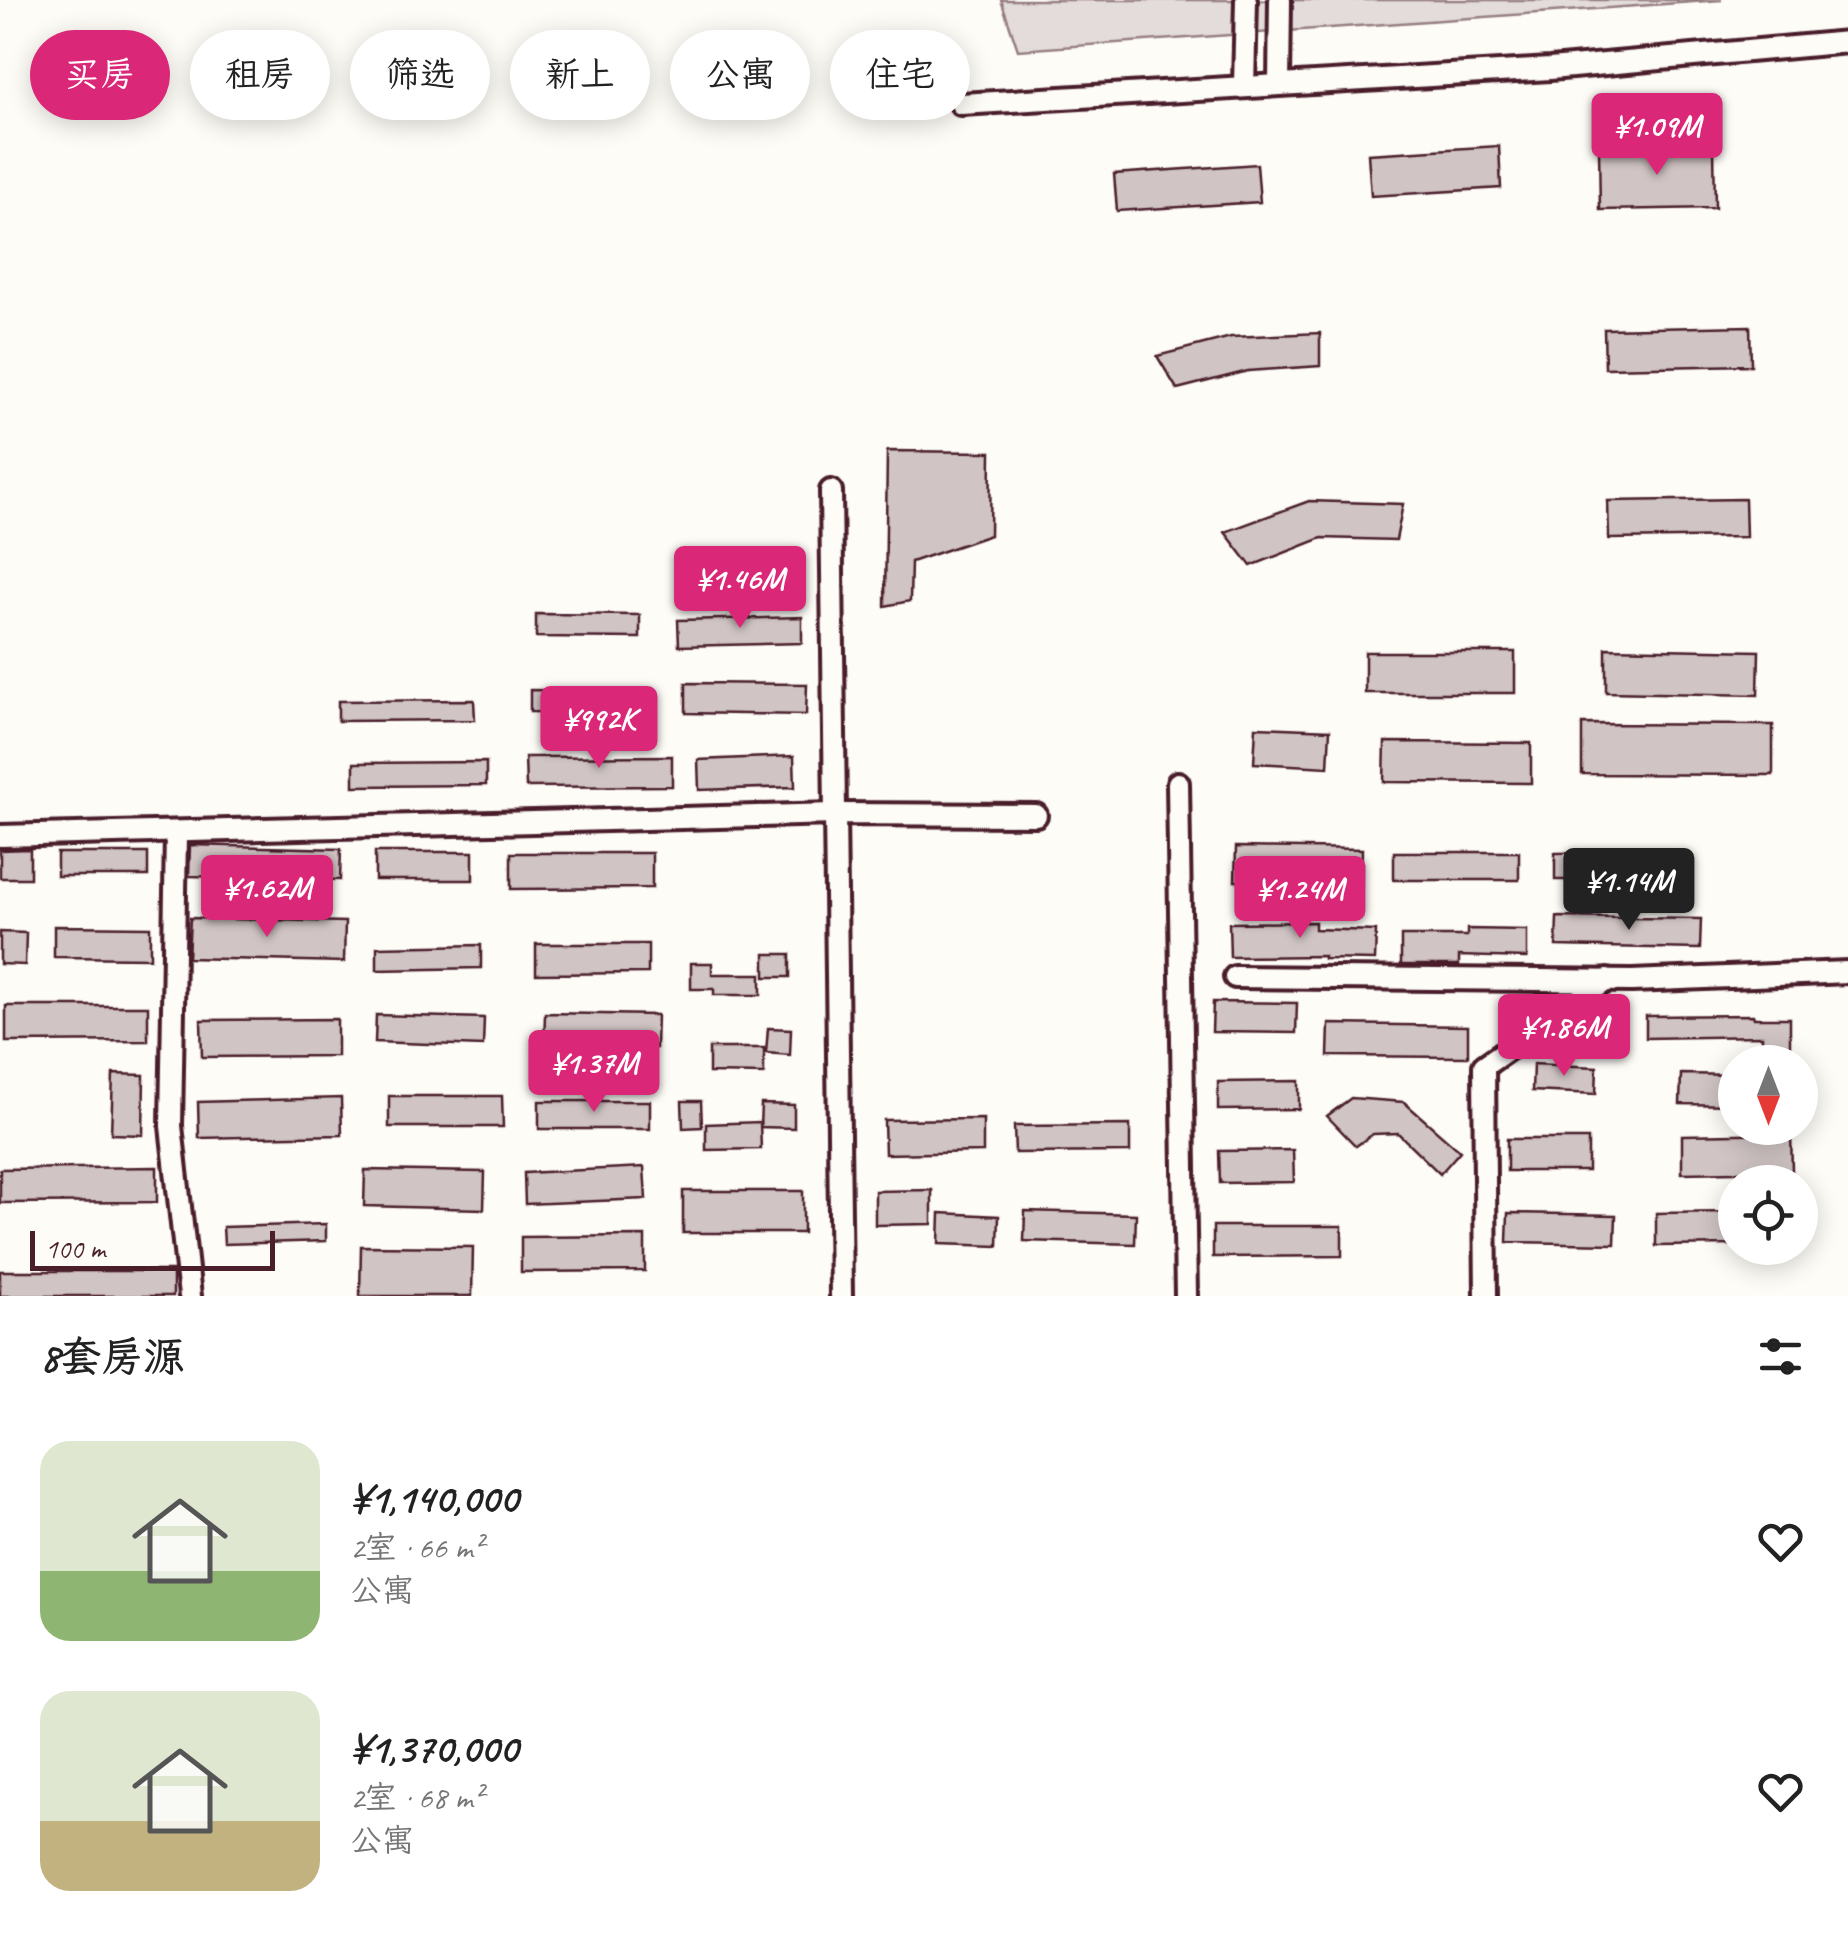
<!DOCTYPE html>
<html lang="zh">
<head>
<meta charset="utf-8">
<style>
	:root { --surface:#fff; --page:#f2f2f2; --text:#222; --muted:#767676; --accent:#db2777 }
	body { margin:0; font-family:Caveat,"LXGW WenKai TC",sans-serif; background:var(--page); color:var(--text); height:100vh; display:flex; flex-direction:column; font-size:38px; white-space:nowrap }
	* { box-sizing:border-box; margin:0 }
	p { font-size:32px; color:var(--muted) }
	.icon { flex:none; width:55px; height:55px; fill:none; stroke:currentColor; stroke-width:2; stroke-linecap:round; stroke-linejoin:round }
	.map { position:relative; height:1296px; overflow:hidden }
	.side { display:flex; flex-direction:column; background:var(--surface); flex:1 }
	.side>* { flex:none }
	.hud { position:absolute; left:30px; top:30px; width:1000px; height:90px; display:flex; gap:20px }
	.needle { width:65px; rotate:180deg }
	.fabs { position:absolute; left:1718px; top:1045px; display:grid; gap:20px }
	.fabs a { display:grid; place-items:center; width:100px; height:100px; border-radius:50%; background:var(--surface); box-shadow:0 5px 25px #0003; font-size:50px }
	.scale { position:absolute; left:30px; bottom:25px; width:245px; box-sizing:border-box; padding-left:10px; border:5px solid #4a1f2b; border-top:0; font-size:28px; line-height:35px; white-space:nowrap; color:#4a1f2b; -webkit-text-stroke:8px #fdfcf7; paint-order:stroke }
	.price { position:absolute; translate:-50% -85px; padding:0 22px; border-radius:10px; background:var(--accent); color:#fff; font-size:32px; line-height:65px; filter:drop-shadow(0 2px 5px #0008) }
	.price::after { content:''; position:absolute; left:50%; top:60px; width:30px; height:22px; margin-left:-15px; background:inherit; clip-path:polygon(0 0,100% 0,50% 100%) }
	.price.current { background:#222; color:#fff }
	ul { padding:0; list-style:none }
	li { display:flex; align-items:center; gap:30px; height:250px; padding:0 40px }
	li span { display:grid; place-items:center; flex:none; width:280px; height:200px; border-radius:30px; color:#555 }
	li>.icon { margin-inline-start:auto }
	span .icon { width:120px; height:120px; fill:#fffc; stroke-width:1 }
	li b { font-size:42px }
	h2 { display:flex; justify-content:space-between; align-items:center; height:120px; padding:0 40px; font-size:42px }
	.chip { padding:0 35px; border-radius:45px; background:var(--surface); box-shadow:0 5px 25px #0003; font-size:35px; line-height:90px }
	.chip.current { background:var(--accent); color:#fff }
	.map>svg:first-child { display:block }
	.green { fill:#e3dcda; stroke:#967e82; stroke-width:2.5 }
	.building { fill:#d0c5c4; stroke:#4a1f2b; stroke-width:2.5 }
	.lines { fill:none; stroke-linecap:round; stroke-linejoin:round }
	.minor-casing { stroke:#4a1f2b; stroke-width:28 }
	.minor { stroke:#fdfcf7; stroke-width:20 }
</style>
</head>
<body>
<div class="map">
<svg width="1848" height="1296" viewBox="0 0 1848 1296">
	<rect width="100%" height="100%" fill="#fdfcf7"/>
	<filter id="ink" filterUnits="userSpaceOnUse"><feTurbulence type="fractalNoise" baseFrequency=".01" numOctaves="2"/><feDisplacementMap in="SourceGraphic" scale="20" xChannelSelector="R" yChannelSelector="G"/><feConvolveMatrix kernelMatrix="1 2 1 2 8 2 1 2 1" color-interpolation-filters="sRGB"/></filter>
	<g filter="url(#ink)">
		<path class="green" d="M1001,0H1722L1018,50Z"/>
		<g class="building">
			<path d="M1499,146L1501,188L1371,196L1368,154Z"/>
			<path d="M1714,146L1715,208L1600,210L1599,148Z"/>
			<path d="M1257,164L1260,202L1117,211L1114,174Z"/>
			<path d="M1750,326L1751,365L1605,368L1604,329Z"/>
			<path d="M1320,333V366L1248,371L1177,389L1157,356L1231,337Z"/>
			<path d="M887,451L991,452L990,535L911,562L910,601L885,606Z"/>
			<path d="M1745,499L1746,537L1609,539L1608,501Z"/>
			<path d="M1309,501L1403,504L1396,540L1322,538L1251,566L1225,532Z"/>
			<path d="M536,614L640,615V638L536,637Z"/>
			<path d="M802,617V643L679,646L678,620Z"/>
			<path d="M1606,648L1759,651L1758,695L1606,692Z"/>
			<rect x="1365" y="652" width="150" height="41"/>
			<path d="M686,683L807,684L806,715L686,713Z"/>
			<path d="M530,690L629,691V713L530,712Z"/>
			<path d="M474,700L475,720L338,721V701Z"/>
			<path d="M1582,724L1773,725V775L1582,774Z"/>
			<path d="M1256,727L1330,730L1328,767L1254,763Z"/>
			<path d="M1385,742L1531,743V783L1384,782Z"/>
			<path d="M672,756V786L526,787L525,757Z"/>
			<path d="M794,756L795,787L699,790L698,760Z"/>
			<path d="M486,762V785L354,786V763Z"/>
			<path d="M190,845L341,849L340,880L189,876Z"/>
			<path d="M1236,847L1362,849L1361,883L1235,881Z"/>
			<path d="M30,849V878H0V850Z"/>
			<rect x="375" y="852" width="98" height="28"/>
			<rect x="1394" y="852" width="125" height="28"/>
			<path d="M1674,852V880H1555V853Z"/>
			<rect x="57" y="853" width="91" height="23"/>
			<path d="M511,853H652V888L511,889Z"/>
			<path d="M1557,917L1701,919L1700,949L1556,946Z"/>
			<path d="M190,918L345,922L344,962L188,958Z"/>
			<path d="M1315,922V929L1376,931L1375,960L1324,959V956L1230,957L1229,923Z"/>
			<path d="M54,926L150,927V958L54,957Z"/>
			<path d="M1467,929L1527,930V958L1459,956V965H1401V936H1467Z"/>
			<path d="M0,932L26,933L25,965L0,964Z"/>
			<path d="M536,944H648V973L536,974Z"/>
			<path d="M481,945V968L377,970V947Z"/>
			<rect x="765" y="954" width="25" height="23"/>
			<path d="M691,963H712V974H761V995H714V989H691Z"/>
			<path d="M1213,1002L1297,1003L1296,1033L1212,1032Z"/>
			<path d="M6,1006H148V1041L6,1042Z"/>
			<path d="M545,1013L657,1015L656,1048L544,1047Z"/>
			<path d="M376,1015L484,1018L483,1046L375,1042Z"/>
			<path d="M1753,1015L1754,1018H1790V1047H1762V1036L1646,1038V1016Z"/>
			<path d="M337,1019V1056L202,1057L201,1020Z"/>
			<path d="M1329,1024L1468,1026V1057L1328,1056Z"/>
			<path d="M768,1028L791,1029L790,1055L766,1053Z"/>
			<path d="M709,1048H764V1074L709,1073Z"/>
			<path d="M1533,1064L1597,1067L1596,1094L1532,1091Z"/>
			<path d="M113,1074L144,1075L143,1135L111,1134Z"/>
			<path d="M1681,1074L1735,1075V1105L1680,1104Z"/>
			<path d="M1299,1081V1109L1218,1110V1082Z"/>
			<path d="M389,1096H502L503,1127H389Z"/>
			<path d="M341,1098L342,1135L199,1138L198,1102Z"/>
			<path d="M1351,1098L1404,1102L1460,1151L1440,1174L1398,1133L1373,1134L1356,1146L1327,1116Z"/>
			<rect x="539" y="1101" width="111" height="28"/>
			<path d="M682,1101H701L702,1127L683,1128Z"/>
			<path d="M761,1104L794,1105V1128L760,1127Z"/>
			<path d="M983,1119V1152L885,1154L884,1120Z"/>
			<path d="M760,1122L761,1149L706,1150V1124Z"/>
			<path d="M1130,1125V1152L1015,1153L1014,1126Z"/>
			<path d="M1791,1133L1792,1171L1682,1173V1135Z"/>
			<rect x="1507" y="1139" width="81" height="32"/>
			<path d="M1293,1150L1294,1182L1220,1183L1219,1151Z"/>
			<path d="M157,1167V1202L0,1203V1169Z"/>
			<path d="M644,1167L646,1199L525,1204L524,1173Z"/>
			<path d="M365,1170L485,1172L484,1209L364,1206Z"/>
			<path d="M932,1190V1224L875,1225V1191Z"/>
			<rect x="683" y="1191" width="120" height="42"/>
			<path d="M1025,1211L1136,1214L1135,1244L1024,1241Z"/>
			<path d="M1735,1212V1245L1656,1246V1213Z"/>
			<path d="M940,1213L999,1216L998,1246L939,1244Z"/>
			<path d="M1508,1213L1616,1215L1615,1244L1507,1242Z"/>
			<path d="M326,1224V1241L224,1244L223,1227Z"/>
			<path d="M1213,1226H1342V1256L1213,1257Z"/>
			<path d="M645,1236V1271L521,1272V1237Z"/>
			<path d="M361,1246L473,1247L472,1296H360Z"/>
			<rect x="0" y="1271" width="173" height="25"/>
		</g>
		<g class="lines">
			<g class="minor-casing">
				<g id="minor">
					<path d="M1279,84L1280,0"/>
					<path d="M1244,86L1246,0"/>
					<path d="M961,104L1550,69L1848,42"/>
					<path d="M831,491L841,1296"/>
					<path d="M1178,783L1186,1296"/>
					<path d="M176,834L171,1126L190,1296"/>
					<path d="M0,836L835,814L1036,815"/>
					<path d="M1235,977L1632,981L1848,972"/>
					<path d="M1486,1296L1484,1066L1607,980"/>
				</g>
			</g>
			<use href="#minor" class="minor"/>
		</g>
	</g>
</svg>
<div class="fabs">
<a><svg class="needle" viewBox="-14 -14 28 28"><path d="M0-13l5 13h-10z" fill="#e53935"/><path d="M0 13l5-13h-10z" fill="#767676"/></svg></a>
<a><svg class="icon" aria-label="locate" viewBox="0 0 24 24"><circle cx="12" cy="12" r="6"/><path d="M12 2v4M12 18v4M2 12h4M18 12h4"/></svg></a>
</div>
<div class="scale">100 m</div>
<b class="price" style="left:1657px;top:178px">¥1.09M</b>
<b class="price" style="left:740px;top:631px">¥1.46M</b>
<b class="price" style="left:599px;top:771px">¥992K</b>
<b class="price current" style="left:1629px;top:933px">¥1.14M</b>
<b class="price" style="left:267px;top:940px">¥1.62M</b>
<b class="price" style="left:1300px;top:941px">¥1.24M</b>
<b class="price" style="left:1564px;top:1079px">¥1.86M</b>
<b class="price" style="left:594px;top:1115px">¥1.37M</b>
<div class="hud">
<a class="chip current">买房</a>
<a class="chip">租房</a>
<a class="chip">筛选</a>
<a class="chip">新上</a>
<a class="chip">公寓</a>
<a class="chip">住宅</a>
</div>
</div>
<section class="side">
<h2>8套房源<svg class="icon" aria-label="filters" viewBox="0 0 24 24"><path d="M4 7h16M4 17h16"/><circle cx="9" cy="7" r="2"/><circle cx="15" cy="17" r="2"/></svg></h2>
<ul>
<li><span style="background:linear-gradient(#dfe7d0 65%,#8fb573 0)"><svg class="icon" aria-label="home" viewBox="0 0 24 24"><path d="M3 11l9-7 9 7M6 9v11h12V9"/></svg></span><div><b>¥1,140,000</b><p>2室 · 66 m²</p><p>公寓</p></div><svg class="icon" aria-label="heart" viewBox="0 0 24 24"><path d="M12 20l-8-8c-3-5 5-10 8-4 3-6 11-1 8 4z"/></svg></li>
<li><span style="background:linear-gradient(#dfe7d0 65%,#c2b280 0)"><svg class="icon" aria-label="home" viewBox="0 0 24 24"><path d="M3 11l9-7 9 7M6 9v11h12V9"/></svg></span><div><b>¥1,370,000</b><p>2室 · 68 m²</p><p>公寓</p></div><svg class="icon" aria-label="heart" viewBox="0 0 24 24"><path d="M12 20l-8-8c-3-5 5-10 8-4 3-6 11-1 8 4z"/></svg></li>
</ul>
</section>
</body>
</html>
